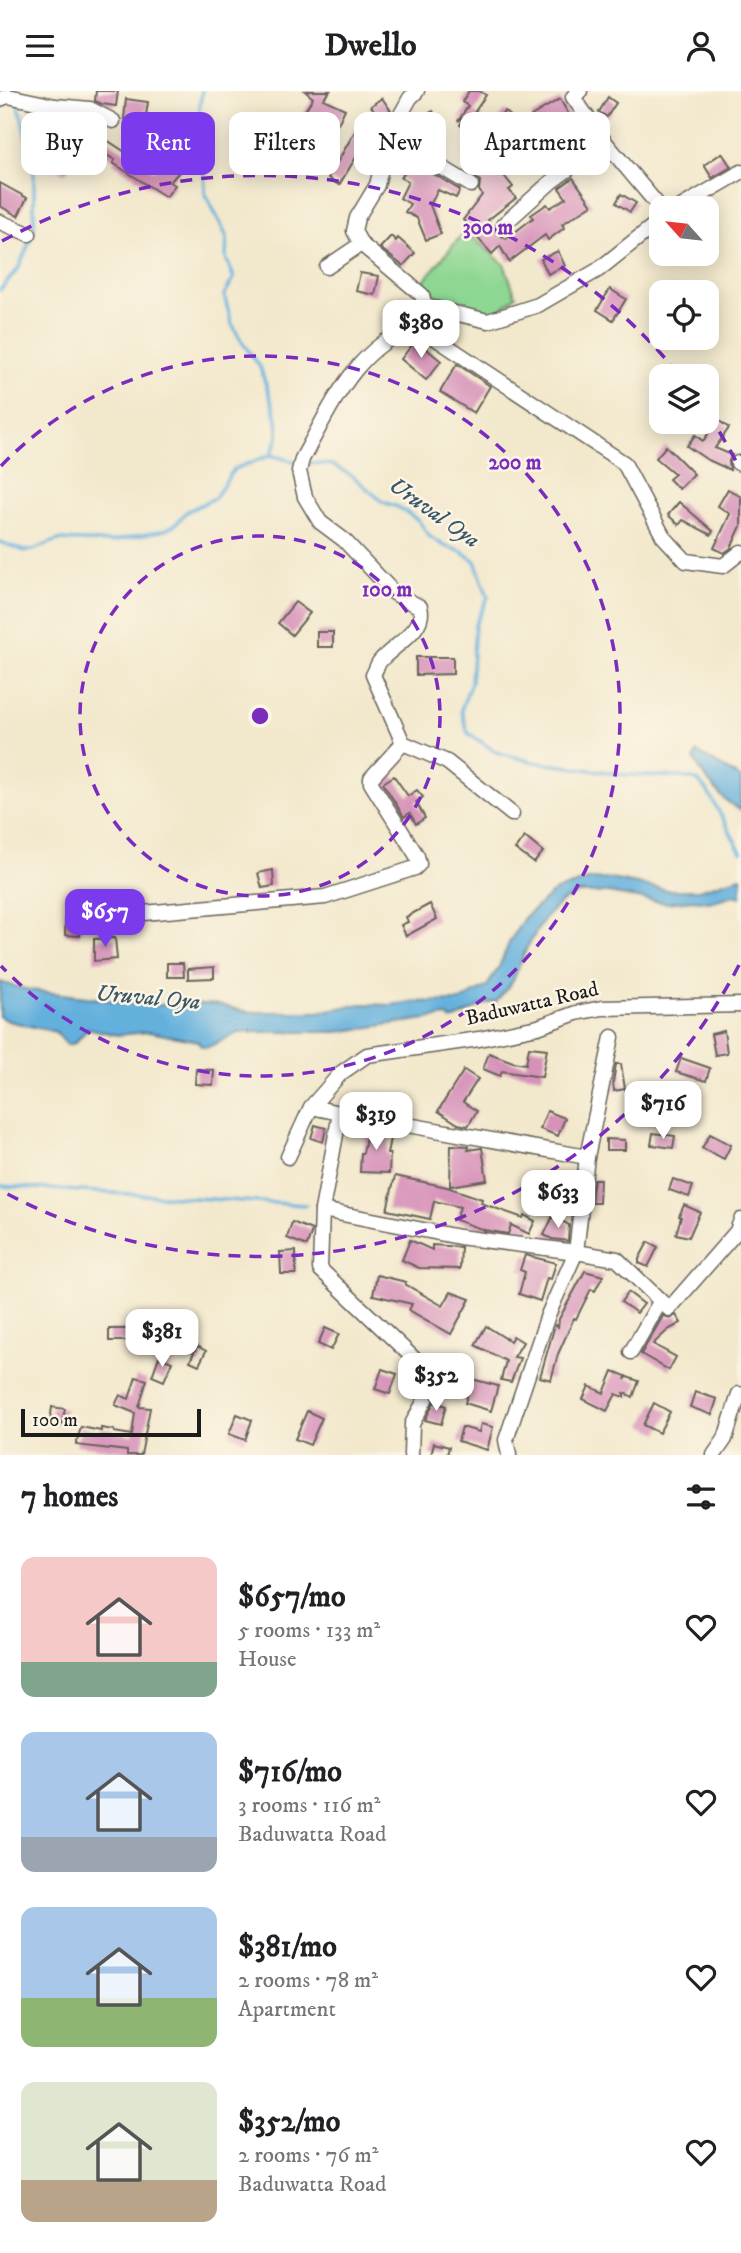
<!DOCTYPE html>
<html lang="en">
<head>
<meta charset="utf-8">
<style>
	:root { --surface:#fff; --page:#f2f2f2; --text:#202124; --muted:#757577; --accent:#7c3aed }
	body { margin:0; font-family:"IM FELL DW Pica",serif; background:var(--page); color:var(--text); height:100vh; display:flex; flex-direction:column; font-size:26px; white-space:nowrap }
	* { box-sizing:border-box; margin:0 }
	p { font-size:23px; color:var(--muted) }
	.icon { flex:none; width:38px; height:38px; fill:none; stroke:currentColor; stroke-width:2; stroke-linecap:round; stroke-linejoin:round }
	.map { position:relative; height:1364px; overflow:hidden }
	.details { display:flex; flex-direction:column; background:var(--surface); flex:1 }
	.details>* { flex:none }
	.hud { position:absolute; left:21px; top:21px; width:700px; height:63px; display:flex; gap:14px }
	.needle { width:46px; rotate:297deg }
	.controls { position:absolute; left:649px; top:105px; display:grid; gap:14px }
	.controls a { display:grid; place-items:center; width:70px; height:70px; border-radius:14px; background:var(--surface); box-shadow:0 4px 18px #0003; font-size:35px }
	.scale { position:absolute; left:21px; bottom:18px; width:180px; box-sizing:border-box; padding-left:7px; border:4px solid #1c1c1c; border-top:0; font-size:19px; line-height:24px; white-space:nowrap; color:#1c1c1c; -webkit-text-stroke:5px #fcf5e5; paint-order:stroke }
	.price { position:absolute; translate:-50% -60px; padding:0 16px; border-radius:14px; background:#fff; color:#222; font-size:23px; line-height:46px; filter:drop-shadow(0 2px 4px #0008) }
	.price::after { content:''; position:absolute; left:50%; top:42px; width:21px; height:16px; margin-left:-10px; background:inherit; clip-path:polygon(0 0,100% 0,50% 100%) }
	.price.active { background:var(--accent); color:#fff }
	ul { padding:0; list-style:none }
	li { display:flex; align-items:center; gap:21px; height:175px; padding:0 21px }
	li span { display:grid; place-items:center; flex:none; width:196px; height:140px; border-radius:14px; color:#555 }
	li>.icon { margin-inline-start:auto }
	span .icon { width:84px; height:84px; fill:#fffc; stroke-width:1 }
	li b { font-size:30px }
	h2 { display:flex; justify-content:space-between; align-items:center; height:84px; padding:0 21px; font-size:30px }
	.pill { padding:0 24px; border-radius:14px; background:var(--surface); box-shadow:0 4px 18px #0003; font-size:24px; line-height:63px }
	.pill.active { background:var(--accent); color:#fff }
	header { display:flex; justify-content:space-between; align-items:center; height:91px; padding:0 21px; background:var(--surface); font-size:32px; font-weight:700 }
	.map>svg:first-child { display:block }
	.green { fill:#8dd793; stroke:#547a58; stroke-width:2 }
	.water { fill:#64b0dd; stroke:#40667c; stroke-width:2 }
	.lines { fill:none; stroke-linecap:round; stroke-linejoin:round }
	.stream { stroke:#64b0dd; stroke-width:3.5 }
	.building { fill:#d791b9 }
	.minor-casing { stroke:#67635a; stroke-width:17 }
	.minor { stroke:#fff; stroke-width:14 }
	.ring { fill:none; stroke:#7b2cbf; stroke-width:3.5; stroke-dasharray:12 9 }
	.labels { text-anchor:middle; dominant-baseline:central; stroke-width:5; stroke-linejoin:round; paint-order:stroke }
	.street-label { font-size:21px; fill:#1c1c1c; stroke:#fcf5e5 }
	.water-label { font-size:23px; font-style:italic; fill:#395769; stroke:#fcf5e5 }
	.centre { fill:#7b2cbf; stroke:#fcf5e5; stroke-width:3.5 }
	.ring-label { font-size:21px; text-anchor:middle; font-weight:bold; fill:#7b2cbf; stroke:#fcf5e5; stroke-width:5; stroke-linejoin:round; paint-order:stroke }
</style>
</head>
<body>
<header><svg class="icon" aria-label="menu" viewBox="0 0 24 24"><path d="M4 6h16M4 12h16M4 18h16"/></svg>Dwello<svg class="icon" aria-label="person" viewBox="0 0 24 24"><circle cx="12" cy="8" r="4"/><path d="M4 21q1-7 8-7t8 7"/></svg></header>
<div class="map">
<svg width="741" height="1364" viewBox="0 0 741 1364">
	<rect width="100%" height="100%" fill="#fcf5e5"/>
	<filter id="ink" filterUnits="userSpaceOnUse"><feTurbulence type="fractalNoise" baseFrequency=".0143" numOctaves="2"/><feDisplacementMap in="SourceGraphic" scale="14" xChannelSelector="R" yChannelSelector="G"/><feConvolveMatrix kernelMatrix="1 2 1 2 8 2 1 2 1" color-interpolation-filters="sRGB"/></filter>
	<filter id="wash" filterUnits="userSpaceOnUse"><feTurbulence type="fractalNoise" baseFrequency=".00686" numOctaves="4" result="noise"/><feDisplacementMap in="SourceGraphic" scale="28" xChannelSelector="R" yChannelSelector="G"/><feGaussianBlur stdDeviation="1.57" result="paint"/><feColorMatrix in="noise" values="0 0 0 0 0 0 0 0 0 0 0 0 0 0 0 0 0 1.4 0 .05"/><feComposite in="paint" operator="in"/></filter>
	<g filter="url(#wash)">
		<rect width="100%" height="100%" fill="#f2e8cc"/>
		<path class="green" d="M465,140L504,173L516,205L488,230L425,215L421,193Z"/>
		<g class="water">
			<path d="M697,661L741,687V719C722,711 704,686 694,668Z"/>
			<path d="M741,786V806L734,804L710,811L693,809L666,812L608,802H578L561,811L545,827L527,856L513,890L496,911C477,912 469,925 451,929L447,925L337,941H240L208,956L201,955L198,950L149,941L117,944L88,937L75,952L67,954L56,941L8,930L0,926V891L29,899L151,914L215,913L249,921H318L361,913L391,914L412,911L460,910L487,895L499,876L510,850L524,827L555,800L588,789L611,788L667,799H698Z"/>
		</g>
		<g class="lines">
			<g class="stream">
				<path d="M202,0L196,42L204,71L205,102L227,146L226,167L234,187L224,204L232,233L242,251L260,276L277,327L278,347L271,364L296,371"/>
				<path d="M18,11L34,81V141"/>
				<path d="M0,199L18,178L31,148"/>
				<path d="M304,371L332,374L351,384L383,411L398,416L418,429L430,446L445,455L462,461L475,470L488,506L475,534L471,591L461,619L468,642L496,661L533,671L628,684L681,686L697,689L708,701L741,761"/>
				<path d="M0,451L25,460L33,459L58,449L110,451L165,439L176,433L186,421L215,407L234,378L271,364"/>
				<path d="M0,1095L306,1114"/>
			</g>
		</g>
		<g id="blocks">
			<g class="building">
				<path d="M96,0H118L116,15L102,13L95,10Z"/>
				<path d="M305,0H330L323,8L345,18L338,33L319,24L315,30L302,24L313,7Z"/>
				<path d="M469,0H479L486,4L474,22L486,29L477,45L460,34L465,26L458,30L468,15L462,11Z"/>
				<path d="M608,6L616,12L607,26L599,21Z"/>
				<path d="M382,7L391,20L381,29L371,15Z"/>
				<path d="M126,8L148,11L145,31L124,28Z"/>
				<path d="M560,8L573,31L576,29L589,51L561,70L544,39L541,41L531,25Z"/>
				<path d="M433,20L443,39L420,52L402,42L407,32L409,33Z"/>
				<path d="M505,20L516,30L500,48L489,38Z"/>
				<path d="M41,25H45L64,38L55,52L33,38Z"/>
				<path d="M75,28L154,80L171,60L186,73L170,91L175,94L166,106L113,72L115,69L67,40Z"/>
				<path d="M357,37L369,45L339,94L328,87Z"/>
				<path d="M46,54L73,71L65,83L38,66Z"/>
				<path d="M722,62L731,76L712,87L704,74Z"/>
				<path d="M490,67L513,96L509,99L516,107L488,129L496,141L506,148L533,127L531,124L547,113L550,117L566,107L559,97L573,87L592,114L562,133L564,137L548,149L545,144L509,171L500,155L492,163L474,143L478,140L463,129L482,104L479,99L480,90L471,83Z"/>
				<path d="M412,70L460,99L456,107L438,99L430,114L441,143L426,149L417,127L405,121L410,113L400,107L408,91L401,87L411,71L414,73Z"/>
				<path d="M0,92L27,107L18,125L0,115Z"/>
				<path d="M621,103L636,112L630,121L616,112Z"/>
				<path d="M391,145L396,150L398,147L415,162L403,175L380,157Z"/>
				<path d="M558,160L565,175L548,183L541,168Z"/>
				<path d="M360,182L379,185L375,204L356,200Z"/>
				<path d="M610,198L626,208L613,229L597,219Z"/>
				<path d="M416,249L441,270L426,289L401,268Z"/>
				<path d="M457,273L490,295L474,322L440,301Z"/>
				<path d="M718,329L729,337L715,357L732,364L729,370L730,379L706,368L687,355L695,344L703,350Z"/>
				<path d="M666,355L694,383L679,398L669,388L675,383L656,367Z"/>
				<path d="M728,398L741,406V435L731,457L724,462L714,457L730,423L718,415Z"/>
				<path d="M679,411L713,440L711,444L683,429L679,434L668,424Z"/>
				<path d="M295,511L310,522L292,544L278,532Z"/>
				<rect x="317" y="541" width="16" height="15"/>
				<path d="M416,566H453V583L416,584Z"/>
				<path d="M394,685L408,705L417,699L423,706L416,711L425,727L416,733L410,722L404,726L383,692Z"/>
				<path d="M525,746L543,761L534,772L515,758Z"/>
				<path d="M273,779L274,795L262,797L258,782Z"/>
				<path d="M430,813L437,828L406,845L401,834L408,831L406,826Z"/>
				<path d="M66,816L82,817L77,827L81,834L80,845L65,844Z"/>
				<path d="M115,847L117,868L94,870V848Z"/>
				<path d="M167,872H183L184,886H167Z"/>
				<path d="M214,876V887L188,888V878Z"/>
				<path d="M724,940L727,962L715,964L711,943Z"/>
				<path d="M529,956L547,958L542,986L502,980L500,985L483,978L489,962L513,971L526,973Z"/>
				<path d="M681,967L710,977L706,990L676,981Z"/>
				<path d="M616,973H621L625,998L614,1000L613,991Z"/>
				<path d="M196,978L214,979L213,994L195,993Z"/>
				<path d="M464,979L478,988L463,1011L477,1020L468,1035L458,1033L438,1020Z"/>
				<path d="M547,1020L565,1027L558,1045L540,1038Z"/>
				<path d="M315,1034L326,1037L323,1051L311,1047Z"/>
				<path d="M368,1037L391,1042L387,1063H390L389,1082L360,1081L361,1062H363Z"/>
				<path d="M653,1042L675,1045L673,1057L651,1054Z"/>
				<path d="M710,1043L731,1054L724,1068L702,1057Z"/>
				<path d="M606,1048L625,1049V1059H606Z"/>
				<path d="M451,1054L469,1055L468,1059L482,1057L487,1089L450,1095Z"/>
				<path d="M395,1085L447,1096L482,1108L481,1112L523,1127L524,1124L535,1130L529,1143L511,1134L508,1143L484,1139L456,1129L460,1116L434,1110L430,1128L387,1119Z"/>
				<path d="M594,1088H600L599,1112H591Z"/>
				<path d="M673,1088L693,1095L689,1106L669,1099Z"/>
				<path d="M684,1114L700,1121L689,1146L676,1143L681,1126L679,1125Z"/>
				<path d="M553,1125L569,1134L568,1150L552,1148L544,1144Z"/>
				<path d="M292,1131L312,1139L307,1155L287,1147Z"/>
				<path d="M410,1149L432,1159V1154L461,1156L460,1178L419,1177L402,1169Z"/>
				<path d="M648,1151L658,1156L648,1176L639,1172V1168Z"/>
				<path d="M296,1160V1183H281L280,1161Z"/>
				<path d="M525,1164L556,1172L551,1188L547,1187L540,1210L519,1203L525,1181L520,1179Z"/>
				<path d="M585,1180L603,1185L595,1200L591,1198L576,1228L574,1227L558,1263L551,1289L540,1286L555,1234L558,1236L559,1228Z"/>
				<path d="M377,1184L406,1191L405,1193L443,1215L451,1201L470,1208L451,1243L409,1219L412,1213L373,1204Z"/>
				<path d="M628,1201L644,1213L637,1222L621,1211Z"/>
				<path d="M676,1224L681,1232L668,1239L653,1253L676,1266L669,1279L641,1263L663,1225L671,1227Z"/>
				<path d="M486,1235L510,1250L513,1245L523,1251L514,1266L520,1267L511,1291L501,1289L506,1270L475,1254Z"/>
				<path d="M325,1237L339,1243L331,1259L318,1253Z"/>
				<path d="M109,1238H132L131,1250H109Z"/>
				<path d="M197,1255L206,1260L199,1274L190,1270Z"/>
				<path d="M159,1266L172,1271L164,1290L152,1285Z"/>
				<path d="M382,1278L397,1283L390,1303L375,1298Z"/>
				<path d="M613,1280L626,1285L625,1289L627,1286L639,1290L633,1306L624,1302V1306L616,1303L607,1320L583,1308L589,1295L604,1302Z"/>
				<path d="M136,1286L147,1289L139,1316L150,1317L141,1364H127V1360L76,1354L81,1336L101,1340V1337L114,1339V1341L132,1344L135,1322L115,1314L120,1304L129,1308Z"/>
				<path d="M472,1288L498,1295L491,1320L465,1312Z"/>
				<path d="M695,1301L717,1308L712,1324L690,1316Z"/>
				<path d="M434,1311L446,1315L441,1333L425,1329Z"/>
				<path d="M654,1312L670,1321L659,1342L643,1334Z"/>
				<path d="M52,1316L65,1318L62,1333L50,1331Z"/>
				<path d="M307,1320L322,1327L310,1354L295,1348Z"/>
				<path d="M237,1323L252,1329L245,1349L229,1343Z"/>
				<path d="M481,1333L493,1336L487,1359L458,1350L462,1336L479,1341Z"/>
				<path d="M434,1352L449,1356L447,1364H431Z"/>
			</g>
		</g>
	</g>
	<g filter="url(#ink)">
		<use href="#blocks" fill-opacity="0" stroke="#67635a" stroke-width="2"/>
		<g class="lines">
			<g class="minor-casing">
				<g id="minor">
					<path d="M417,0L410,7L389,45L377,94L357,127L354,140L361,153L422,204L425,215L417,235L624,372L663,445L686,470L723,475L741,461"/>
					<path d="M580,0L573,6L605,51L662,119"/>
					<path d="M0,8L8,5L55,15L90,18L113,30"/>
					<path d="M389,45L471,94"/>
					<path d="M679,117L741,81"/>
					<path d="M0,131L29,143"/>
					<path d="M503,134L552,90L605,51"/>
					<path d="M327,176L361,153"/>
					<path d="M425,215L488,230L538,214L598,179L662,128"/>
					<path d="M417,235C356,254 331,316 302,368L299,380L305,406L320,431L344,449L394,502L420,516C427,538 394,554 381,569C377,573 376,579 373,584L403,652L447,671L512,723"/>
					<path d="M738,372L741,373"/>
					<path d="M87,827L325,806L415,777L419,773L417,765L371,692V687L403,652"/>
					<path d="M311,1016L340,1022L322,1119L320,1178L428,1281L425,1309L412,1333L411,1364"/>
					<path d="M340,1022L587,1066L612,946"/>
					<path d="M288,1066L311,1016L341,982L367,964L479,948L538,936L576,922L602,917L741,914"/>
					<path d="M322,1119L459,1146L576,1161L617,1168L669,1218L737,1140L741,1129"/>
					<path d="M631,1261L660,1211"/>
					<path d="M509,1364L506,1349L548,1224L576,1161L587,1066"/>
					<path d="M714,1364L725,1348L739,1303"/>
				</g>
			</g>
			<use href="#minor" class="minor"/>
		</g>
	</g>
	<g class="ring">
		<circle cx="260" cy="625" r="180"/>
		<path d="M1 375A360 360 0 1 1 1 875"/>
		<path d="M739 874A540 540 0 0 1 2 1100M2 150A540 540 0 0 1 680 285M708 323A540 540 0 0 1 739 376"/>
	</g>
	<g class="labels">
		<g class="street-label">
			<text transform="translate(532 913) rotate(-13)">Baduwatta Road</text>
		</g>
		<g class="water-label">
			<text transform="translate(434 422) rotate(35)">Uruval Oya</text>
			<text transform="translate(148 907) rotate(5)">Uruval Oya</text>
		</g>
	</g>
	<circle cx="260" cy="625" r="10" class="centre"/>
	<g class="ring-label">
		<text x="488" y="143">300 m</text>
		<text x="515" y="378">200 m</text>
		<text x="387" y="505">100 m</text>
	</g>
</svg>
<div class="controls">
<a><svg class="needle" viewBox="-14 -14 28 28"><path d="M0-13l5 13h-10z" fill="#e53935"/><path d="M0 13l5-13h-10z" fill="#757577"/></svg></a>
<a><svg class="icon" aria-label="locate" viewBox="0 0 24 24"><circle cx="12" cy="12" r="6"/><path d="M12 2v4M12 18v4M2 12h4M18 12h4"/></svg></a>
<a><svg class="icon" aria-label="layers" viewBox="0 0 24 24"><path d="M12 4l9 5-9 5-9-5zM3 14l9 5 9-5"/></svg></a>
</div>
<div class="scale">100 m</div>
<b class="price" style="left:421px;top:269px">$380</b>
<b class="price active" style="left:105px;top:858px">$657</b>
<b class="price" style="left:663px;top:1050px">$716</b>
<b class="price" style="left:376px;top:1061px">$319</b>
<b class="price" style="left:558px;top:1139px">$633</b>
<b class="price" style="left:162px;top:1278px">$381</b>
<b class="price" style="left:436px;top:1322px">$352</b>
<div class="hud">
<a class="pill">Buy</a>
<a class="pill active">Rent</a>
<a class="pill">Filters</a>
<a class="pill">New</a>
<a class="pill">Apartment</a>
</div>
</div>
<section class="details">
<h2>7 homes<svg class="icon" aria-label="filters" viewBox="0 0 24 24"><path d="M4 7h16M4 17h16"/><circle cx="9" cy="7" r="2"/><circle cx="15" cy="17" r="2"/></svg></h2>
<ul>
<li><span style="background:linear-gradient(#f6c9c9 75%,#7fa58c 0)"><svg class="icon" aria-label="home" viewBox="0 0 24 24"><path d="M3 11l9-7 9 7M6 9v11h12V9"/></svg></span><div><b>$657/mo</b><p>5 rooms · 133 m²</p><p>House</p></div><svg class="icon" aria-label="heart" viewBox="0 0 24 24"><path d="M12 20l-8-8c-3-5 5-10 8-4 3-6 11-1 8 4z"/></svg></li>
<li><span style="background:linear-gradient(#a9c7e8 75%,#9aa5b1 0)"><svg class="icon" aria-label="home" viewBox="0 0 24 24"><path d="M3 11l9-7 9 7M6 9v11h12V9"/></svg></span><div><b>$716/mo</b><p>3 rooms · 116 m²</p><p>Baduwatta Road</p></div><svg class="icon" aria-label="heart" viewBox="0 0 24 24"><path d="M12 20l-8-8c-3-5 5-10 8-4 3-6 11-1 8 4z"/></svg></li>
<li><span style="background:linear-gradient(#a9c7e8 65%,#8fb573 0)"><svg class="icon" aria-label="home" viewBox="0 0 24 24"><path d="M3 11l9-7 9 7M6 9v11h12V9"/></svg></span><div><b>$381/mo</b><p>2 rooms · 78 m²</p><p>Apartment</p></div><svg class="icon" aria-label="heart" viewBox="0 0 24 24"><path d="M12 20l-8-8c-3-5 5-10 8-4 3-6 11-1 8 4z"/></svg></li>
<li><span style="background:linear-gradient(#dfe7d0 70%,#b9a48a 0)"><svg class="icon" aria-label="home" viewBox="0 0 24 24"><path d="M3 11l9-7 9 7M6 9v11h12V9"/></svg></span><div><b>$352/mo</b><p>2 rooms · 76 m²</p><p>Baduwatta Road</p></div><svg class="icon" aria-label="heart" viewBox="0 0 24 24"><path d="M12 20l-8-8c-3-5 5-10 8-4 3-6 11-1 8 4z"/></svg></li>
</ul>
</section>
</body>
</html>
